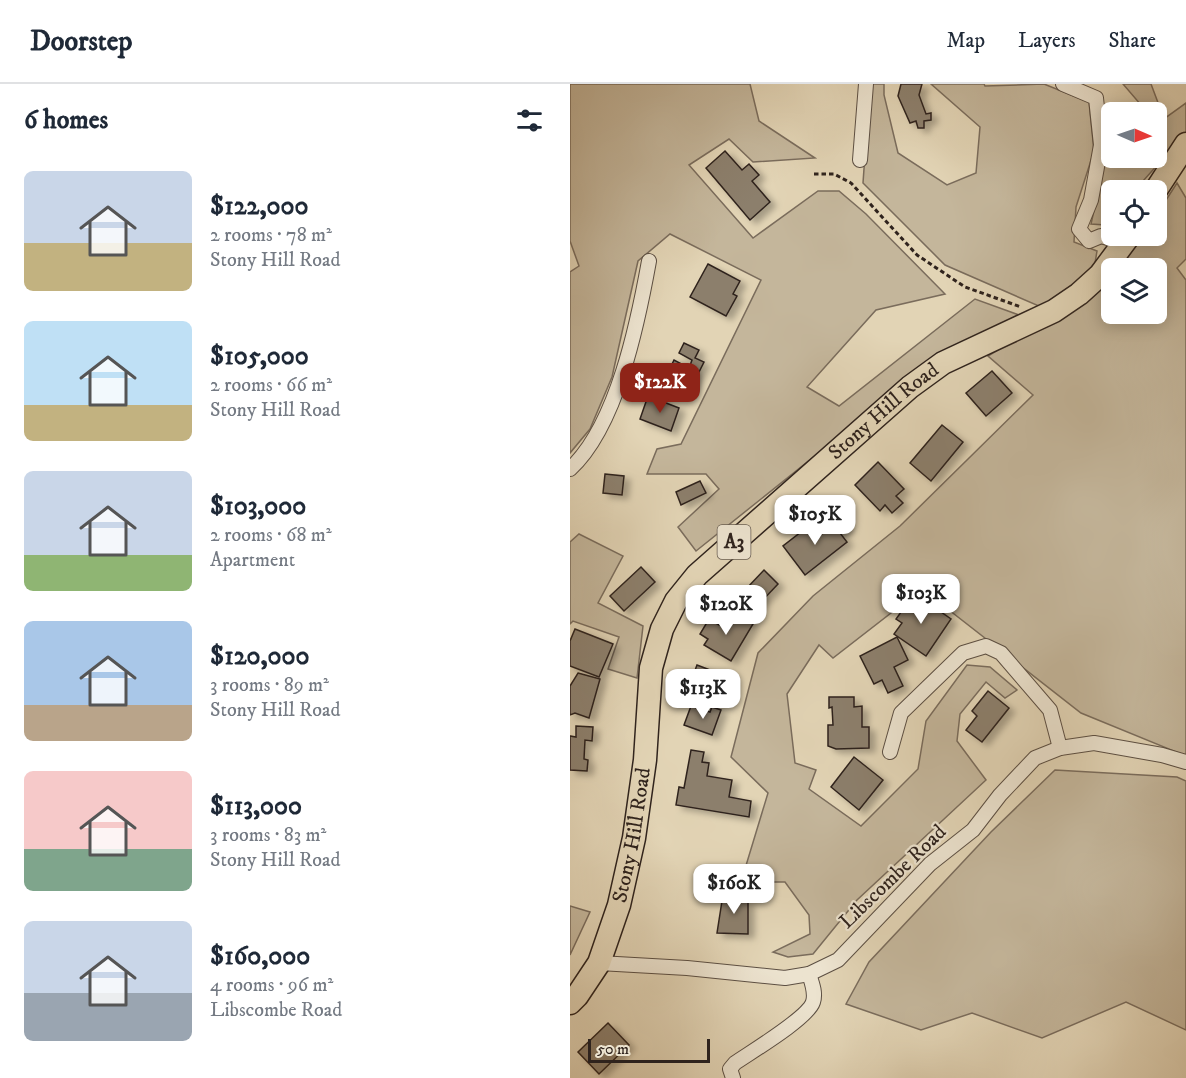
<!DOCTYPE html>
<html lang="en">
<head>
<meta charset="utf-8">
<style>
	:root { --surface:#fff; --page:#f6f6f7; --text:#1f2937; --muted:#747a83; --line:#e0e1e3; --accent:#8f2418 }
	body { margin:0; font-family:"IM FELL DW Pica",serif; background:var(--page); color:var(--text); height:100vh; display:flex; flex-direction:column; font-size:22px; white-space:nowrap }
	* { box-sizing:border-box; margin:0 }
	p { font-size:20px; color:var(--muted) }
	.icon { flex:none; width:33px; height:33px; fill:none; stroke:currentColor; stroke-width:2; stroke-linecap:round; stroke-linejoin:round }
	.map { position:relative; flex:1; overflow:hidden }
	.drawer { display:flex; flex-direction:column; background:var(--surface); width:570px }
	.drawer>* { flex:none }
	.needle { width:39px; rotate:92deg }
	.controls { position:absolute; left:531px; top:18px; display:grid; gap:12px }
	.controls a { display:grid; place-items:center; width:66px; height:66px; border-radius:9px; background:var(--surface); box-shadow:0 3px 15px #0003; font-size:30px }
	.scale { position:absolute; left:18px; bottom:15px; width:122px; box-sizing:border-box; padding-left:6px; border:3px solid #2f231d; border-top:0; font-size:16px; line-height:21px; white-space:nowrap; color:#2f231d; -webkit-text-stroke:4px #ece3cf; paint-order:stroke }
	.price { position:absolute; translate:-50% -51px; padding:0 14px; border-radius:12px; background:#fff; color:#222; font-size:20px; line-height:39px; filter:drop-shadow(0 2px 3px #0008) }
	.price::after { content:''; position:absolute; left:50%; top:36px; width:18px; height:14px; margin-left:-9px; background:inherit; clip-path:polygon(0 0,100% 0,50% 100%) }
	.price.selected { background:var(--accent); color:#fff }
	ul { padding:0; list-style:none }
	li { display:flex; align-items:center; gap:18px; height:150px; padding:0 24px }
	li span { display:grid; place-items:center; flex:none; width:168px; height:120px; border-radius:9px; color:#555 }
	li>.icon { margin-inline-start:auto }
	span .icon { width:72px; height:72px; fill:#fffc; stroke-width:1 }
	li b { font-size:26px }
	h2 { display:flex; justify-content:space-between; align-items:center; height:72px; padding:0 24px; font-size:26px }
	header { display:flex; align-items:center; gap:36px; box-sizing:border-box; height:84px; padding:0 30px; background:var(--surface); border-bottom:2px solid var(--line) }
	header strong { font-size:28px }
	nav { display:flex; gap:33px; margin-inline-start:auto; font-size:21px }
	main { display:flex; flex:1; min-height:0 }
	.map>svg:first-child { display:block }
	.green { fill:#c4b69b; stroke:#7a6c5c; stroke-width:1.5 }
	.building { fill:#8c7f6c; stroke:#2f231d; stroke-width:1.5; filter:url(#shadow) }
	.lines { fill:none; stroke-linecap:round; stroke-linejoin:round }
	.minor-casing { stroke:#5c4f43; stroke-width:16 }
	.primary-casing { stroke:#2f231d; stroke-width:25 }
	.path { stroke:#2f231d; stroke-width:3; stroke-dasharray:4.5 3; stroke-linecap:butt }
	.minor { stroke:#ece3cf; stroke-width:14 }
	.primary { stroke:#e2d4b5; stroke-width:22 }
	.labels { text-anchor:middle; dominant-baseline:central; stroke-width:4.5; stroke-linejoin:round; paint-order:stroke }
	.shield { fill:#ece3cf; stroke:#685d52; stroke-width:1.5 }
	.shield-label { font-size:20px; font-weight:bold; fill:#2f231d }
	.street-label { font-size:21px; fill:#2f231d; stroke:#ece3cf }
</style>
</head>
<body>
<header>
<strong>Doorstep</strong>
<nav><a>Map</a><a>Layers</a><a>Share</a></nav>
</header>
<main>
<section class="drawer">
<h2>6 homes<svg class="icon" aria-label="filters" viewBox="0 0 24 24"><path d="M4 7h16M4 17h16"/><circle cx="9" cy="7" r="2"/><circle cx="15" cy="17" r="2"/></svg></h2>
<ul>
<li><span style="background:linear-gradient(#c9d6e8 60%,#c2b280 0)"><svg class="icon" aria-label="home" viewBox="0 0 24 24"><path d="M3 11l9-7 9 7M6 9v11h12V9"/></svg></span><div><b>$122,000</b><p>2 rooms · 78 m²</p><p>Stony Hill Road</p></div></li>
<li><span style="background:linear-gradient(#bfe0f5 70%,#c2b280 0)"><svg class="icon" aria-label="home" viewBox="0 0 24 24"><path d="M3 11l9-7 9 7M6 9v11h12V9"/></svg></span><div><b>$105,000</b><p>2 rooms · 66 m²</p><p>Stony Hill Road</p></div></li>
<li><span style="background:linear-gradient(#c9d6e8 70%,#8fb573 0)"><svg class="icon" aria-label="home" viewBox="0 0 24 24"><path d="M3 11l9-7 9 7M6 9v11h12V9"/></svg></span><div><b>$103,000</b><p>2 rooms · 68 m²</p><p>Apartment</p></div></li>
<li><span style="background:linear-gradient(#a9c7e8 70%,#b9a48a 0)"><svg class="icon" aria-label="home" viewBox="0 0 24 24"><path d="M3 11l9-7 9 7M6 9v11h12V9"/></svg></span><div><b>$120,000</b><p>3 rooms · 89 m²</p><p>Stony Hill Road</p></div></li>
<li><span style="background:linear-gradient(#f6c9c9 65%,#7fa58c 0)"><svg class="icon" aria-label="home" viewBox="0 0 24 24"><path d="M3 11l9-7 9 7M6 9v11h12V9"/></svg></span><div><b>$113,000</b><p>3 rooms · 83 m²</p><p>Stony Hill Road</p></div></li>
<li><span style="background:linear-gradient(#c9d6e8 60%,#9aa5b1 0)"><svg class="icon" aria-label="home" viewBox="0 0 24 24"><path d="M3 11l9-7 9 7M6 9v11h12V9"/></svg></span><div><b>$160,000</b><p>4 rooms · 96 m²</p><p>Libscombe Road</p></div></li>
</ul>
</section>
<div class="map">
<svg width="616" height="994" viewBox="0 0 616 994">
	<defs>
		<filter id="shadow"><feDropShadow dx="6" dy="4" stdDeviation="3" flood-color="#0004"/></filter>
	</defs>
	<rect width="100%" height="100%" fill="#e2d4b5"/>
	<filter id="stains"><feTurbulence type="fractalNoise" baseFrequency=".00333" numOctaves="4"/><feColorMatrix values="0 0 0 0 .2 0 0 0 0 .09 0 0 0 0 .02 0 0 0 .5 -.17"/></filter>
	<radialGradient id="worn" r=".72"><stop offset=".6" stop-color="#630" stop-opacity="0"/><stop offset="1" stop-color="#630" stop-opacity=".3"/></radialGradient>
	<g class="green">
		<path d="M0,0H180L189,37L245,74L183,78L159,55L119,81L183,154L248,107H269L296,130L375,210L306,226L237,303L269,322L405,215L449,231L376,267L126,467L108,443L149,405L136,390H77L87,365L111,360L191,196L100,150L68,177L42,293L20,345L0,369V188L9,182L0,157Z"/>
		<path d="M300,0H314V11L328,69L377,101L406,89L410,43L361,0H414L415,2L474,0L519,18L524,67L506,123L504,158L527,167L524,185L471,223L375,181L293,99Z"/>
		<path d="M553,0H581L590,24L577,28Z"/>
		<path d="M616,19V49L565,106H542L541,133L535,141L521,140L539,59L541,61L542,74H586L587,40Z"/>
		<path d="M607,99L616,114V175L607,184L616,196V672L511,629L352,505L263,574L249,561L217,610L225,679L246,686L239,705L291,742L348,685L356,637L397,581L420,583L447,606L435,614L416,598L390,630L387,657L416,696L287,816L243,870L218,873L203,868L240,850L239,831L215,798H171L198,709L161,673L188,569L243,512L330,442L463,311L418,272L532,202L541,190L542,230H586V184H546L572,152H586L587,130Z"/>
		<path d="M9,450L53,472L28,519L73,542L67,594L38,585L49,553L3,537L0,540V458Z"/>
		<path d="M485,686L607,693L616,697V946L556,918L472,954L402,929L351,946L276,920L299,878L421,748Z"/>
		<path d="M0,822L20,828L0,871Z"/>
	</g>
	<g class="building">
		<path d="M331,0H352L349,11L356,30L361,29V36L354,37V44H348L346,37L340,39L328,12Z"/>
		<path d="M155,67L172,86L179,80L189,91L182,97L200,118L180,136L136,84Z"/>
		<path d="M138,180L170,197L163,210L167,212L156,232L120,213Z"/>
		<path d="M114,259L129,266L125,274L134,278L122,302L113,297L110,302L95,295L104,276L119,284L122,276L109,269Z"/>
		<path d="M422,287L442,309L416,332L396,309Z"/>
		<path d="M78,312L109,324L101,347L70,335Z"/>
		<path d="M372,341L393,358L361,397L340,379Z"/>
		<path d="M308,378L334,405L326,412L333,419L322,429L315,421L310,427L285,401Z"/>
		<path d="M35,390L54,392L52,411L33,409Z"/>
		<path d="M130,397L136,409L111,421L106,408Z"/>
		<path d="M270,436L277,444L270,449L277,458L235,491L213,462L240,441L249,452Z"/>
		<path d="M71,483L85,498L54,527L40,512Z"/>
		<path d="M194,486L208,500L190,519L176,505Z"/>
		<path d="M348,512L381,535L356,572L324,550L332,539L326,535L339,517L343,519Z"/>
		<path d="M168,531L183,540L161,577L134,561L138,555L130,550L139,535L149,541L155,532L164,537Z"/>
		<path d="M5,545L43,560L29,593L0,582V557Z"/>
		<path d="M327,553L338,576L324,583L333,602L318,609L312,596L304,600L290,572Z"/>
		<path d="M127,581L153,591L142,623L114,612L117,604L111,601L116,586L124,589Z"/>
		<path d="M8,589L30,595L19,634L5,629L0,631V602Z"/>
		<path d="M418,607L439,624L412,658L396,646L407,632L402,627Z"/>
		<path d="M259,613H284V623L292,622V643H299V664L266,665L258,662V641H263L262,623L259,624Z"/>
		<path d="M121,622L140,628L142,623L151,626L142,651L114,641Z"/>
		<path d="M6,642L23,643L22,657L15,656L14,675L18,676L17,687L0,686V652L6,653Z"/>
		<path d="M121,666L134,668L132,678L139,679L137,692L162,696L159,713L181,717L179,733L106,721L109,703L114,704Z"/>
		<path d="M284,673L313,696L289,726L261,703Z"/>
		<path d="M160,803L171,804L169,818L178,817V850L147,849L152,817L159,818Z"/>
		<path d="M38,939L59,961L29,990L8,968Z"/>
	</g>
	<g class="lines">
		<g class="minor-casing">
			<g id="minor">
				<path d="M493,0L526,14L531,61L521,116L509,145L519,157L531,152L555,159"/>
				<path d="M290,76L296,0"/>
				<path d="M0,385C47,342 68,238 79,177"/>
				<path d="M320,668L331,629L393,569L416,562L431,569L480,626L490,664"/>
				<path d="M29,879L117,884L215,894L239,890L268,876L360,780L403,746L430,711L465,674L490,664L524,659L592,671L616,678"/>
				<path d="M163,994L160,985L165,979C181,968 238,934 243,918C246,909 242,899 239,890"/>
			</g>
		</g>
		<g class="primary-casing">
			<g id="primary">
				<path d="M586,106L616,60"/>
				<path id="s1" d="M0,919L7,912L29,879L49,821L64,754L75,676L81,584L92,545L106,517L127,491L340,303L373,279L484,227L509,210L530,191L559,152"/>
			</g>
		</g>
		<path class="path" d="M244,90H264L281,99L347,171L395,203L451,223"/>
		<use href="#minor" class="minor"/>
		<use href="#primary" class="primary"/>
	</g>
	<g class="labels">
		<rect class="shield" x="147.5" y="441" width="33" height="34" rx="4.5"/>
		<g class="shield-label">
			<text x="164" y="458">A3</text>
		</g>
		<g class="street-label">
			<text stroke="none"><textPath href="#s1" startOffset="704">Stony Hill Road</textPath></text>
			<text stroke="none"><textPath href="#s1" startOffset="182">Stony Hill Road</textPath></text>
			<text transform="translate(323 793) rotate(-44)">Libscombe Road</text>
		</g>
	</g>
	<rect width="100%" height="100%" filter="url(#stains)"/>
	<rect width="100%" height="100%" fill="url(#worn)"/>
</svg>
<div class="controls">
<a><svg class="needle" viewBox="-14 -14 28 28"><path d="M0-13l5 13h-10z" fill="#e53935"/><path d="M0 13l5-13h-10z" fill="#747a83"/></svg></a>
<a><svg class="icon" aria-label="locate" viewBox="0 0 24 24"><circle cx="12" cy="12" r="6"/><path d="M12 2v4M12 18v4M2 12h4M18 12h4"/></svg></a>
<a><svg class="icon" aria-label="layers" viewBox="0 0 24 24"><path d="M12 4l9 5-9 5-9-5zM3 14l9 5 9-5"/></svg></a>
</div>
<div class="scale">50 m</div>
<b class="price selected" style="left:90px;top:330px">$122K</b>
<b class="price" style="left:245px;top:462px">$105K</b>
<b class="price" style="left:351px;top:541px">$103K</b>
<b class="price" style="left:156px;top:552px">$120K</b>
<b class="price" style="left:133px;top:636px">$113K</b>
<b class="price" style="left:164px;top:831px">$160K</b>
</div>
</main>
</body>
</html>
